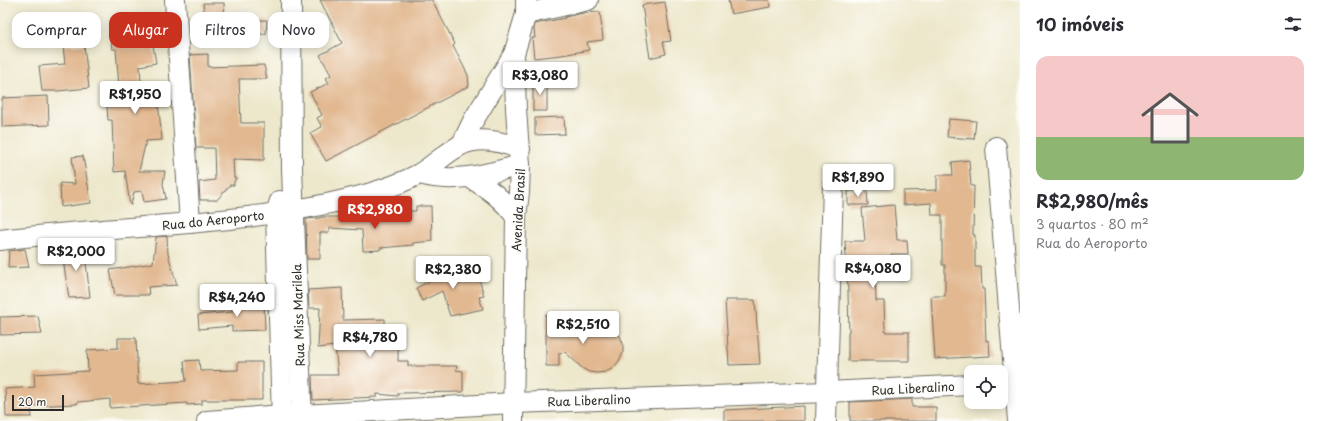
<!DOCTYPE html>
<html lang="pt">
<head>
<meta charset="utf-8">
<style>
	:root { --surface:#fff; --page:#f2f2f3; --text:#2b2b33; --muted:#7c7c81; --accent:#c8321e }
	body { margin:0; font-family:"Playpen Sans",sans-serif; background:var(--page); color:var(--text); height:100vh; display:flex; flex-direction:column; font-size:15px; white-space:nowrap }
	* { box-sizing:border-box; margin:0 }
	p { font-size:13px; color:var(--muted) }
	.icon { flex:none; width:22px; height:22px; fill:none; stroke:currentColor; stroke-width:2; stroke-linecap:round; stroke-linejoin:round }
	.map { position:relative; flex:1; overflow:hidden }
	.side { display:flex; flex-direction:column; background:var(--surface); width:300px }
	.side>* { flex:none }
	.top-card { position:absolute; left:12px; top:12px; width:380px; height:36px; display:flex; gap:8px }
	.controls { position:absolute; left:964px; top:365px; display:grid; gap:8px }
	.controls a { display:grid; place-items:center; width:44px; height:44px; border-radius:8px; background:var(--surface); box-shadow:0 2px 10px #0003; font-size:20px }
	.scale { position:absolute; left:12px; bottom:10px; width:52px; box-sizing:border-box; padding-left:4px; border:2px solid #2b2b2b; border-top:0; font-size:11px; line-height:14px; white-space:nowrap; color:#2b2b2b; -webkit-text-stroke:3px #fdfcf7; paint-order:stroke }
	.price { position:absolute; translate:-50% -34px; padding:0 9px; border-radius:4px; background:#fff; color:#222; font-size:13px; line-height:26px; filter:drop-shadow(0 1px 2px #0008) }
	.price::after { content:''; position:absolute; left:50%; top:24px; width:12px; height:9px; margin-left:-6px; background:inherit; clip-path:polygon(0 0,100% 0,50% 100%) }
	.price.current { background:var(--accent); color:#fff }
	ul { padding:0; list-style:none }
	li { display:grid; align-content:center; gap:8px; height:212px; padding:0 16px }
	li span { display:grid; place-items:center; height:124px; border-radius:12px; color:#555 }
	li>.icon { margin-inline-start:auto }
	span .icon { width:72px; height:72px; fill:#fffc; stroke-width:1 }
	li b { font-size:17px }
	h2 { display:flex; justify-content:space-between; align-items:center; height:48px; padding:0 16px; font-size:17px }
	.tag { padding:0 14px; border-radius:12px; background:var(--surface); box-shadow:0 2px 10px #0003; font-size:14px; line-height:36px }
	.tag.current { background:var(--accent); color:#fff }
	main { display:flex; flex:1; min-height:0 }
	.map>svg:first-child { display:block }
	.building { fill:#e2b890 }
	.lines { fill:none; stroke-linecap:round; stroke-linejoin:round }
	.minor-casing { stroke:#6f6d63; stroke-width:22 }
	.minor { stroke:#fff; stroke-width:20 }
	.labels { text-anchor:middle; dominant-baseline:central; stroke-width:3; stroke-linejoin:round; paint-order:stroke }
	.street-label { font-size:12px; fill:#2b2b2b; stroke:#fdfcf7 }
</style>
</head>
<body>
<main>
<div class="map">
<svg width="1020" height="421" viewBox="0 0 1020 421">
	<rect width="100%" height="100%" fill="#fdfcf7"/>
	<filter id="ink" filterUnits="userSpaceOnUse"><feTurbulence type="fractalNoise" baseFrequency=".025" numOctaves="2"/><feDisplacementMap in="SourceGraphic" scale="8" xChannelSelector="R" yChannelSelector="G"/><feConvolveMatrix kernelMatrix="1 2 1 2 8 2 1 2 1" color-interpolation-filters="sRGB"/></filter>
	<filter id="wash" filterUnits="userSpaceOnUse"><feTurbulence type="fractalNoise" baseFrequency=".012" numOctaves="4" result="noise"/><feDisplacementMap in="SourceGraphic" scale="16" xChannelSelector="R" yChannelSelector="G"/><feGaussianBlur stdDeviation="0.9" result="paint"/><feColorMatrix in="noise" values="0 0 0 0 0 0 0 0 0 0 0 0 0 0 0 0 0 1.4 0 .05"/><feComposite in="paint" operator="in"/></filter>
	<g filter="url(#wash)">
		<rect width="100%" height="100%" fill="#ede8cc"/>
		<g id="blocks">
			<g class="building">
				<path d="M320,0H432L455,44L453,46L468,75L469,86L326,161L310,133L322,127L317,118L322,115L310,92L329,83L326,78L331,75L320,55L342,43Z"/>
				<path d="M728,0H769L770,7L731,14Z"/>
				<path d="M665,2L671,41L663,42L666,54L650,58L642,5Z"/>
				<path d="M203,3H224L225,22L205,23Z"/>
				<path d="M600,12L603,40L587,42L589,50L562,55L534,58L532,38H535L534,29L535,24L565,18V17L583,13Z"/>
				<path d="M267,20L266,34L227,35V21Z"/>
				<path d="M150,28L156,63L140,66L142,103L158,101L162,140L146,141L139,171H165L163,184L166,199L144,202L142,191L134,192L131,205H130L125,171L114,172L112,120H108L107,106H118L119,87L116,49H112L110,32Z"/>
				<path d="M84,45L89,88L58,91H42L39,66L65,64L63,46Z"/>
				<path d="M208,54V67L264,65L267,79H239L241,123H264V160L233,159L234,178H237L234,181V185H230L216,201V200H200L199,182L215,180L214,148H196L190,55Z"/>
				<path d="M533,81L547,82V111H533Z"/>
				<path d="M48,96L49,125L2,127V98Z"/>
				<path d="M564,117L565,134L535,135V118Z"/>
				<path d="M949,119L976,121L974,139L947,137Z"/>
				<path d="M83,156L91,203L61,207L60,183L75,184L72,157Z"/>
				<path d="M969,160L971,186H974L973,235H975V267H981L982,289H984L986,341H989L990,356L935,359L931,296H945V265H942V215H932L931,203L903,205V191L937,190V175H953L952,162Z"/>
				<path d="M867,190L868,205H848V191Z"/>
				<path d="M894,205L897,240H907L908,254H891L892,271H875L876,301H884L885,332H909V361H848V332H849L848,292L845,241H865L862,208Z"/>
				<path d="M416,206H431L432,241L413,243V245L380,248V250L363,251L362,230L329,228V233H320V259H307L306,219L319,218L322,217H393L392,211H416Z"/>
				<path d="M167,236L168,254L177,285L148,287L149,295H115L110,270L153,263L156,237Z"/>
				<path d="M84,246L90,297L69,298L61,247Z"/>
				<path d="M25,249L29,267L8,268L9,251Z"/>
				<path d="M446,259L457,282L478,275L484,296L479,297L483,309L450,316L442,291L422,301L416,288L430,281L424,272Z"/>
				<path d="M342,288L343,320L385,319V338H398V361H408V366H457L456,370L463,371V392L398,393V396L377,394V397L313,400L312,375H338L335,346L318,348L320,308H309L308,290Z"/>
				<path d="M725,300H755L760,364L729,365Z"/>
				<path d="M264,302L265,330L232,331V326L199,329L198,315L232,312V303Z"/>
				<path d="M546,314H560V327L584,326L590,323L599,322L607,324L615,329L620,336L623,344V353L619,361L613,368L606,372L597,373L589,372L582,368L565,352L559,353V366H546Z"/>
				<path d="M38,316L42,334L0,335V317Z"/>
				<path d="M118,338H136L138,384L186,381L184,361L199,360L200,371L238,370V362H262V400H202V404L187,405V403L110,408V399L77,402V404L31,406L32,417H6L5,389L35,387L34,374L88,371L87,350L118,348Z"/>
				<path d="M912,399V407H936V421H850V402Z"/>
				<path d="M804,406V421H724V410Z"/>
			</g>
		</g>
	</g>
	<g filter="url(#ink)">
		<use href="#blocks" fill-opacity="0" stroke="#6f6d63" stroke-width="1"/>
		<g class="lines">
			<g class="minor-casing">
				<g id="minor">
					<path d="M175,0L190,223"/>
					<path d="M291,0L292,169L302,421"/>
					<path d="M526,14L588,0"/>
					<path d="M462,144L473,121L514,54"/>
					<path d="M996,147L1018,421"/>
					<path d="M420,174C454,184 487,174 520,165"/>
					<path d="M469,177C489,189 502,198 516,217"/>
					<path d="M280,201L276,213L282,421"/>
					<path d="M0,240C124,224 251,227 371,193C388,188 404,182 419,174C433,166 448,151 461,145C479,136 503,142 520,149"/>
					<path d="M207,421L282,415H302L513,403L827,392L971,385"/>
					<path d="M513,421L516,217L519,192L520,165L516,109L514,54L526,14V0"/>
					<path d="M826,421L833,186"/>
				</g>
			</g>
			<use href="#minor" class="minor"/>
		</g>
	</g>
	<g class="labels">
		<g class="street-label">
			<text transform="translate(518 210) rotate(-87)">Avenida Brasil</text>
			<text transform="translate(213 220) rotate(-6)">Rua do Aeroporto</text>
			<text transform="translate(298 315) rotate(-92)">Rua Miss Marilela</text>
			<text transform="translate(913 388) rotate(-3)">Rua Liberalino</text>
			<text transform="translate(589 400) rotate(-2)">Rua Liberalino</text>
		</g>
	</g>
</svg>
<div class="controls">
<a><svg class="icon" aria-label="locate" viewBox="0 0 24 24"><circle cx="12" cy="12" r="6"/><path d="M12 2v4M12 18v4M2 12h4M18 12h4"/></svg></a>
</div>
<div class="scale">20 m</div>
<b class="price" style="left:540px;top:96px">R$3,080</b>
<b class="price" style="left:135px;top:115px">R$1,950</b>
<b class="price" style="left:858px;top:198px">R$1,890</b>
<b class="price current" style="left:375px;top:230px">R$2,980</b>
<b class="price" style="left:76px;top:272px">R$2,000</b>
<b class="price" style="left:873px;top:289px">R$4,080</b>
<b class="price" style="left:453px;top:290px">R$2,380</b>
<b class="price" style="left:237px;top:318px">R$4,240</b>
<b class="price" style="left:583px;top:345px">R$2,510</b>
<b class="price" style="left:370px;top:358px">R$4,780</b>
<div class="top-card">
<a class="tag">Comprar</a>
<a class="tag current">Alugar</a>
<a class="tag">Filtros</a>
<a class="tag">Novo</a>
</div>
</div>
<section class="side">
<h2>10 imóveis<svg class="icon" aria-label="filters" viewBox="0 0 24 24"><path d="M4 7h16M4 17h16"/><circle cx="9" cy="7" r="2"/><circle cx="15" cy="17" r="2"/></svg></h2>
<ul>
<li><span style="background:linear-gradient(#f6c9c9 65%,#8fb573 0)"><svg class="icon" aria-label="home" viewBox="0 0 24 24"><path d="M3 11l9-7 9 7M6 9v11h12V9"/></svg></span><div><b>R$2,980/mês</b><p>3 quartos · 80 m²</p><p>Rua do Aeroporto</p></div></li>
</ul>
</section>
</main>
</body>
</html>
